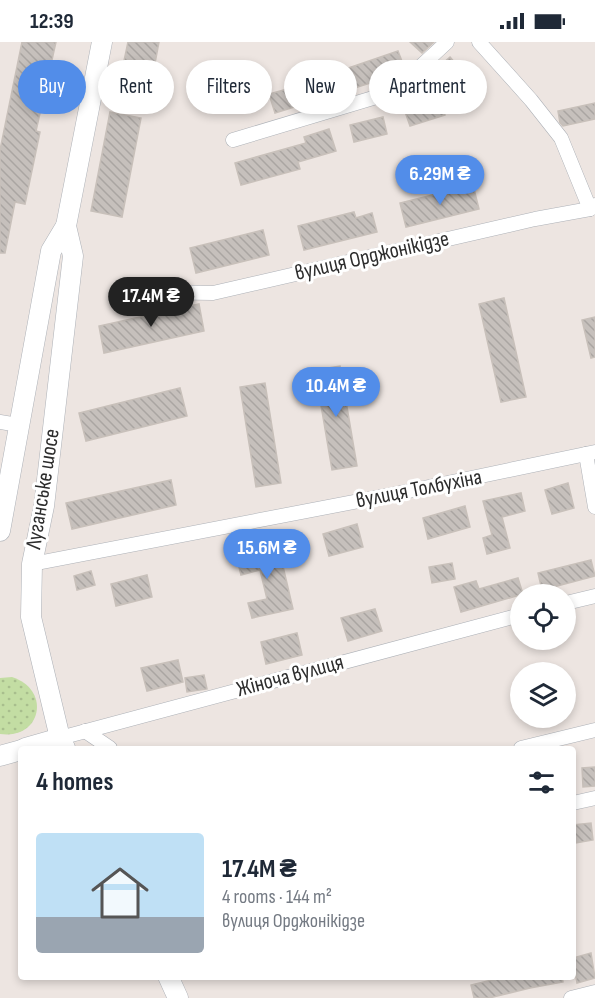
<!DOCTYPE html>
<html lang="en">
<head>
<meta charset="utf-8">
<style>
	:root { --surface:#fff; --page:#f6f6f7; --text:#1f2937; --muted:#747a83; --line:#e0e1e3; --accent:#528de9 }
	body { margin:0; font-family:"Sofia Sans Condensed",sans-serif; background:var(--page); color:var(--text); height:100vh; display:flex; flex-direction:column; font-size:22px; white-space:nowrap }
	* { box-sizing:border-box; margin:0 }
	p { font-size:20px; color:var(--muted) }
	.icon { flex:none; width:33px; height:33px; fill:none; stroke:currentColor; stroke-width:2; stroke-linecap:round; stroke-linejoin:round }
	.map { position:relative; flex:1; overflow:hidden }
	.drawer { position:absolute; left:18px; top:704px; width:558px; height:234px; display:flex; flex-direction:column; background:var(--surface); border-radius:6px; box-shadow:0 3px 9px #0003 }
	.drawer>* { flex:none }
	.hud { position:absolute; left:18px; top:18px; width:560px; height:54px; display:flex; gap:12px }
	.tools { position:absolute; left:510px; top:542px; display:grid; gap:12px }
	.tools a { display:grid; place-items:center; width:66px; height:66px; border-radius:50%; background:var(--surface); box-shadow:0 3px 9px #0003; font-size:30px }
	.price { position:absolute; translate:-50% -51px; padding:0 14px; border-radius:21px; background:var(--accent); color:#fff; font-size:20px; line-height:39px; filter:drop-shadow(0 2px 3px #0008) }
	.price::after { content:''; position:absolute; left:50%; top:36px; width:18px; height:14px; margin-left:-9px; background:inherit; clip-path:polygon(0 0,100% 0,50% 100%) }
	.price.current { background:#222; color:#fff }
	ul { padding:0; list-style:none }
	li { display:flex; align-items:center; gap:18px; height:150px; padding:0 18px }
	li+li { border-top:2px solid var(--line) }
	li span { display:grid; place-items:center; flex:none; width:168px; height:120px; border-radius:6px; color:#555 }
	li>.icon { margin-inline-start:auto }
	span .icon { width:72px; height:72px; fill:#fffc; stroke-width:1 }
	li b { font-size:26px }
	h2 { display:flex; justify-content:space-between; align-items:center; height:72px; padding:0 18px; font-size:26px }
	.chip { padding:0 21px; border-radius:27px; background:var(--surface); box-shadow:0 3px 9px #0003; font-size:21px; line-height:54px }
	.chip.current { background:var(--accent); color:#fff }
	.status { display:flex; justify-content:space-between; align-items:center; height:42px; padding:0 30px; background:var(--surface); direction:ltr }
	.status svg { height:16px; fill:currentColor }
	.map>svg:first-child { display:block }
	.grass { fill:url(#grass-dots) }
	.building { fill:url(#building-back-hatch); stroke:#c8c0ba; stroke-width:1.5 }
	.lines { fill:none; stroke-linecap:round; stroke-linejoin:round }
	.street-casing { stroke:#adb1b7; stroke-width:15 }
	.secondary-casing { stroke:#adb1b7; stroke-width:21 }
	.street { stroke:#fff; stroke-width:14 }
	.secondary { stroke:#fff; stroke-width:20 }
	.labels { text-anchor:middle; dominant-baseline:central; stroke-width:6; stroke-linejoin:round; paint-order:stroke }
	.street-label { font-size:22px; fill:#2d2d2d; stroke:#fff }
</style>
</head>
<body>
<div class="status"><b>12:39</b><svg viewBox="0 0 49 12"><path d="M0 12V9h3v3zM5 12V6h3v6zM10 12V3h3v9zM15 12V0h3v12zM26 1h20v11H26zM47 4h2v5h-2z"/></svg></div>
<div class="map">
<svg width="595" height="956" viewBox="0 0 595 956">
	<defs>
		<pattern id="grass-dots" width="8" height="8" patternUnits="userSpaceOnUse" patternTransform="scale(1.5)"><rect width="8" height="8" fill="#c3dda3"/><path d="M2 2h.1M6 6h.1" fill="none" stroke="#a8be8d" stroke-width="1.8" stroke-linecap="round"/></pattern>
		<pattern id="building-back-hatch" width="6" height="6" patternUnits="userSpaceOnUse" patternTransform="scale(1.5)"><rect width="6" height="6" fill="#c6c0bc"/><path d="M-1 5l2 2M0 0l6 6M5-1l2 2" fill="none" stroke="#aaa5a2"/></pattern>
	</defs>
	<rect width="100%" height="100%" fill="#ede5e1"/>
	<path class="grass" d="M12,635C52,648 41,698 0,692V636Z"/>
	<g class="building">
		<path d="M22,0H56L36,89L40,90L25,162L15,160L5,211H0V108Z"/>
		<path d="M128,0H159L149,53L118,47Z"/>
		<path d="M410,0H434L422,11Z"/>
		<path d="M398,9L405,27L399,32L335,52L328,33Z"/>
		<path d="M450,15L473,42L457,56L434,29Z"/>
		<path d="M227,26L247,27L245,61L225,60Z"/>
		<path d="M302,43L307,61L275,71L269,52Z"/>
		<path d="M439,53L445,73L410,84L403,64Z"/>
		<path d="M595,61V77L563,84L560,81L558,69Z"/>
		<path d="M110,70L141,76L122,175L91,169Z"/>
		<path d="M383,75L387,92L354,100L350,83Z"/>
		<path d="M329,87L336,109L298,120L300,127L241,143L235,121L306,101L304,95Z"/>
		<path d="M473,143L479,167L406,185L400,161Z"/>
		<path d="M354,170L356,176L372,171L377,190L304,208L298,184Z"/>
		<path d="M263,188L269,213L196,231L190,206Z"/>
		<path d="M504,256L526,355L501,360L479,262Z"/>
		<path d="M199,262L204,289L104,311L99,284Z"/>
		<path d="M595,275V315L591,316L582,278Z"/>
		<path d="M340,324L357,424L332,428L315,328Z"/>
		<path d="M265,341L281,441L256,445L240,345Z"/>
		<path d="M180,346L187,374L86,399L79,371Z"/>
		<path d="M171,438L176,463L72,487L66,461Z"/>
		<path d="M568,441L574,466L552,472L545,448Z"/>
		<path d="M521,451L525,469L502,475L510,506L487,512L483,496L492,493L483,459Z"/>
		<path d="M465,464L470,485L428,497L423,476Z"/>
		<path d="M357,482L363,505L329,514L323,492Z"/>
		<path d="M278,503L293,567L252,576L248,561L267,557L260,528L241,533L236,513Z"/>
		<path d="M591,518L595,534L542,548L538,531Z"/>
		<path d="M452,521L455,537L432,541L429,525Z"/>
		<path d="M91,529L95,543L77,548L74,534Z"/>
		<path d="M147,533L152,555L116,564L111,542Z"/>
		<path d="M518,536L523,552L461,570L454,545L476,539L479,547Z"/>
		<path d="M375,567L382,589L348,599L341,576Z"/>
		<path d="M297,591L302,613L266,622L261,600Z"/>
		<path d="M178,618L183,640L147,649L141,626Z"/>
		<path d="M204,633L207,647L187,650L185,636Z"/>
		<path d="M595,725V744L583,745L582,726Z"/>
		<path d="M591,781L593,798L576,801L573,783Z"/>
		<path d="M591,911L595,936L577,941L573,916Z"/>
		<path d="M499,934H562L563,940L530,946L489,956H474L471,943L500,936Z"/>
	</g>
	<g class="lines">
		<g class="street-casing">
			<g id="street">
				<path d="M479,0L531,58L561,96L590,167"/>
				<path d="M233,98L393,50L447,0"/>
				<path d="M146,250L213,251L535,177L590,167L595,163"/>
				<path d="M0,380L18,383"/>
				<path d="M586,412L595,465"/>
				<path d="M32,522L395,452L595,410"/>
				<path d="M566,561L595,554"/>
				<path d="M85,689L110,706"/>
				<path d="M60,696L520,573"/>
				<path d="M521,706L595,688"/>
				<path d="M573,761L595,756"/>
				<path d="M571,956L595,950"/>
			</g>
		</g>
		<g class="secondary-casing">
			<g id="secondary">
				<path d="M0,489L51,209L66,184"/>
				<path d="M25,706L60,696"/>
				<path d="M65,706L60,696L31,575L32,522L44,464L73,214L66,184L102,0"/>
				<path d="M0,714L21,708"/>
				<path d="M168,934L178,956"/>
			</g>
		</g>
		<use href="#street" class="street"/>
		<use href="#secondary" class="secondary"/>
	</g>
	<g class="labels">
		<g class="street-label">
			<text transform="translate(372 214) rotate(-13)">вулиця Орджонікідзе</text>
			<text transform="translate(43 447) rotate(-81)">Луганське шосе</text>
			<text transform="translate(419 447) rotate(-11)">вулиця Толбухіна</text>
			<text transform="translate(290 634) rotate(-15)">Жіноча вулиця</text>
		</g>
	</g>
</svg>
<div class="tools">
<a><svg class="icon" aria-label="locate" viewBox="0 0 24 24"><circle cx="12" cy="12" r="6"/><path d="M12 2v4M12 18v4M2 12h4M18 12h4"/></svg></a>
<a><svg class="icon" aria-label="layers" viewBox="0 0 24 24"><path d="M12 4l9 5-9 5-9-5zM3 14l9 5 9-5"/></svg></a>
</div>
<b class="price" style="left:440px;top:164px">6.29M ₴</b>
<b class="price current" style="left:151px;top:286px">17.4M ₴</b>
<b class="price" style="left:336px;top:376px">10.4M ₴</b>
<b class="price" style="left:267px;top:538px">15.6M ₴</b>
<div class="hud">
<a class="chip current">Buy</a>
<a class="chip">Rent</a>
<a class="chip">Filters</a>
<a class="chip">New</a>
<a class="chip">Apartment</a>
</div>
<section class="drawer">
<h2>4 homes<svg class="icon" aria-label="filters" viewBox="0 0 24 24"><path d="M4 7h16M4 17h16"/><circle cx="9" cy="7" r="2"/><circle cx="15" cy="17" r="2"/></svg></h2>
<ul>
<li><span style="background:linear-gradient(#bfe0f5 70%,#9aa5b1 0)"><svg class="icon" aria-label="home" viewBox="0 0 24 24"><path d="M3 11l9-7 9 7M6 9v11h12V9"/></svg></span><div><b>17.4M ₴</b><p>4 rooms · 144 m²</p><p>вулиця Орджонікідзе</p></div></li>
</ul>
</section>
</div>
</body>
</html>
